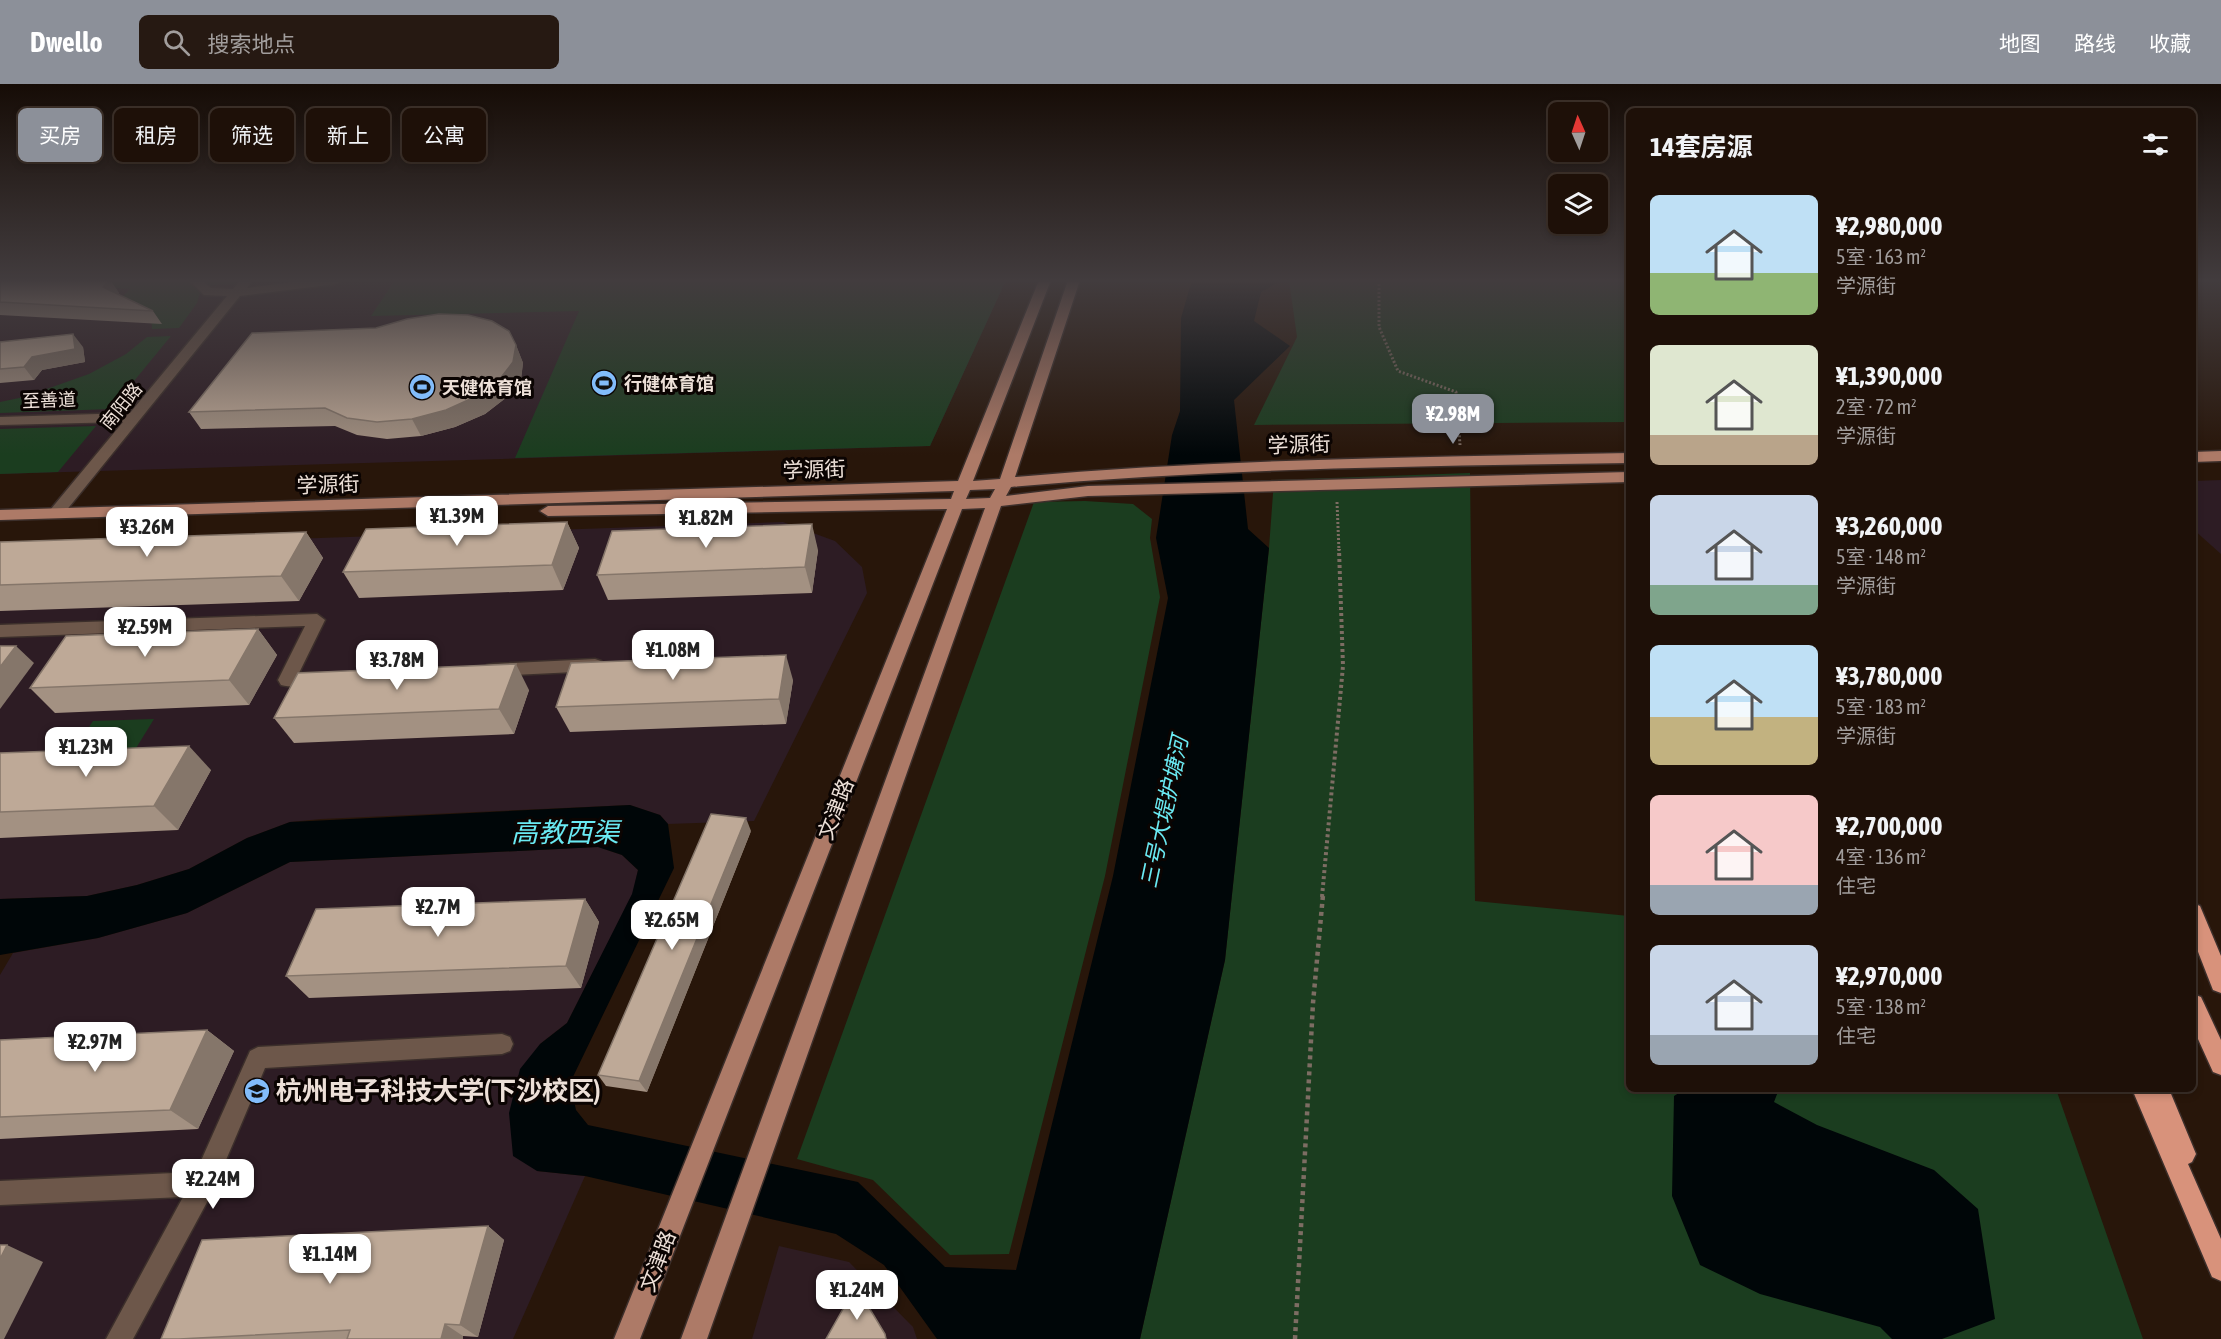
<!DOCTYPE html>
<html lang="zh">
<head>
<meta charset="utf-8">
<style>
	:root { --surface:#1e1008; --page:#261912; --text:#f1f3f6; --muted:#a19d9c; --line:#3c3029; --accent:#8c9099 }
	body { margin:0; font-family:"Asap Condensed","Noto Sans SC",sans-serif; background:var(--page); color:var(--text); height:100vh; display:flex; flex-direction:column; font-size:22px; white-space:nowrap }
	* { box-sizing:border-box; margin:0 }
	p { font-size:20px; color:var(--muted) }
	.icon { flex:none; width:33px; height:33px; fill:none; stroke:currentColor; stroke-width:2; stroke-linecap:round; stroke-linejoin:round }
	.map { position:relative; flex:1; overflow:hidden }
	.drawer { position:absolute; left:1626px; top:24px; width:570px; height:984px; display:flex; flex-direction:column; background:var(--surface); border-radius:9px; box-shadow:0 3px 9px #0003,0 0 0 2px var(--line) }
	.drawer>* { flex:none }
	.guide { position:absolute; left:18px; top:24px; width:570px; height:54px; display:flex; gap:12px }
	.needle { width:39px; rotate:357deg }
	.tools { position:absolute; left:1548px; top:18px; display:grid; gap:12px }
	.tools a { display:grid; place-items:center; width:60px; height:60px; border-radius:9px; background:var(--surface); box-shadow:0 3px 9px #0003,0 0 0 2px var(--line); font-size:30px }
	.price { position:absolute; translate:-50% -51px; padding:0 14px; border-radius:12px; background:#fff; color:#222; font-size:20px; line-height:39px; filter:drop-shadow(0 2px 3px #0008) }
	.price::after { content:''; position:absolute; left:50%; top:36px; width:18px; height:14px; margin-left:-9px; background:inherit; clip-path:polygon(0 0,100% 0,50% 100%) }
	.price.current { background:var(--accent); color:#fff }
	ul { padding:0; list-style:none }
	li { display:flex; align-items:center; gap:18px; height:150px; padding:0 24px }
	li span { display:grid; place-items:center; flex:none; width:168px; height:120px; border-radius:9px; color:#555 }
	li>.icon { margin-inline-start:auto }
	span .icon { width:72px; height:72px; fill:#fffc; stroke-width:1 }
	li b { font-size:26px }
	h2 { display:flex; justify-content:space-between; align-items:center; height:72px; padding:0 24px; font-size:26px }
	.tag { padding:0 21px; border-radius:9px; background:var(--surface); box-shadow:0 3px 9px #0003,0 0 0 2px var(--line); font-size:21px; line-height:54px }
	.tag.current { background:var(--accent); color:#fff }
	header { display:flex; align-items:center; gap:36px; box-sizing:border-box; height:84px; padding:0 30px; background:var(--accent); color:#fff }
	header strong { font-size:28px }
	nav { display:flex; gap:33px; margin-inline-start:auto; font-size:21px }
	.search { width:420px; height:54px; background:var(--page); display:flex; align-items:center; gap:15px; box-sizing:border-box; padding:0 21px; border-radius:9px; color:var(--muted); font-size:22px }
	.map>svg:first-child { display:block }
	.commercial { fill:#2e1c22 }
	.education { fill:#2d1c24 }
	.green { fill:#1b3d1f }
	.water { fill:#000608 }
	.lines { fill:none; stroke-linecap:round; stroke-linejoin:round }
	.minor-casing { stroke:#3c2f2b; stroke-width:3 }
	.major-casing { stroke:#3c2f2b; stroke-width:3 }
	.highway-casing { stroke:#3c2f2b; stroke-width:3 }
	.path-far2 { stroke:#7d6d63; stroke-width:3; stroke-dasharray:2 2; stroke-linecap:butt }
	.path-far1 { stroke:#7d6d63; stroke-width:4; stroke-dasharray:3 3; stroke-linecap:butt }
	.path { stroke:#7d6d63; stroke-width:4.5; stroke-dasharray:4 4; stroke-linecap:butt }
	.minor { fill:#6d574a; fill-rule:evenodd }
	.major { fill:#ad7a67; fill-rule:evenodd }
	.highway { fill:#d8927b; fill-rule:evenodd }
	.wall { fill:#a39182 }
	.shaded-wall { fill:#85766a }
	.building { fill:#bea997; stroke:#85766a; stroke-width:1.5 }
	.labels { text-anchor:middle; dominant-baseline:central; stroke-width:6; stroke-linejoin:round; paint-order:stroke }
	.far-poi-label { font-size:18px; font-weight:bold; fill:#ede0d8; stroke:#0b0402; text-anchor:start }
	.far-street-label { font-size:18px; fill:#ede0d8; stroke:#0b0402 }
	.street-label { font-size:21px; fill:#ede0d8; stroke:#0b0402 }
	.water-label { font-size:22px; font-style:italic; fill:#6aeaf3; stroke:#0b0402 }
	.near-poi-label { font-size:26px; font-weight:bold; fill:#ede0d8; stroke:#0b0402; text-anchor:start }
	.near-water-label { font-size:27px; font-style:italic; fill:#6aeaf3; stroke:#0b0402 }
</style>
</head>
<body>
<header>
<strong>Dwello</strong>
<div class="search"><svg class="icon" aria-label="search" viewBox="0 0 24 24"><circle cx="10" cy="10" r="6"/><path d="M15 15l6 6"/></svg>搜索地点</div>
<nav><a>地图</a><a>路线</a><a>收藏</a></nav>
</header>
<div class="map">
<svg width="2221" height="1255" viewBox="0 0 2221 1255">
	<rect width="100%" height="100%" fill="#28160a"/>
	<path class="commercial" d="M779,1162L849,1178L913,1243L917,1255H752Z"/>
	<g class="education">
		<path d="M0,196H1006L930,362L0,390Z"/>
		<path d="M2221,396V470L2193,445V397Z"/>
		<path d="M783,438L835,457L862,483L867,509L754,737L668,740L660,731L630,721L321,735L290,738L247,754L189,785L137,801L87,812L0,815V465Z"/>
		<path d="M598,763L622,771L638,786L633,810L567,939L540,960L537,1087L585,1092L513,1255H0V891L13,869L98,854L187,829L290,778Z"/>
	</g>
	<g class="green">
		<path d="M0,196H247L245,199L202,202L197,219L179,244L152,245C152,222 140,218 120,215L130,205Z"/>
		<path d="M395,196H1006L930,362L515,374L579,227L371,232Z"/>
		<path d="M1289,196H1629V338L1254,341L1297,253Z"/>
		<path d="M171,252L111,325L0,329V318L24,313L89,290L126,270L147,253Z"/>
		<path d="M96,342L58,388L0,390V345Z"/>
		<path d="M1470,389L1475,817L1629,832V1005H2056L2143,1255H1140L1225,876L1269,464L1274,396Z"/>
		<path d="M1085,417L1133,420L1152,435L1150,454L1160,513L1105,792L1009,1170L950,1171L873,1096L797,1075L1034,418Z"/>
		<path d="M154,635L93,734L27,736L93,637Z"/>
	</g>
	<g class="water">
		<path d="M1192,196H1283L1261,208L1254,237L1290,262L1234,316L1248,445L1269,464L1225,876L1140,1255H937L884,1181L836,1150L585,1092L537,1087L513,1072L509,1029L520,985L540,960L567,939L632,810L638,786L622,771L598,763L290,778L187,829L98,854L0,871V815L87,812L137,801L189,785L247,754L290,738L630,721L660,731L668,740L674,784L570,999L576,1026L588,1041L858,1098L945,1183L1016,1186L1113,792L1168,514L1156,454L1172,351L1180,327L1181,234Z"/>
		<path d="M1685,1005H1779L1774,1018L1817,1041L1934,1086L1978,1125L1995,1235L1942,1255H1892L1880,1243L1760,1210L1700,1181L1672,1112L1674,1012Z"/>
	</g>
	<g class="lines">
		<g class="minor-casing">
			<g id="minor">
				<path d="M189,196H202L211,204L233,205L241,196H253L247,204L309,196H342L336,200L240,212L61,433H51L48,429L51,425L123,338L0,341V333L130,329L227,212L204,211Z"/>
				<path d="M317,530L325,536L299,589H325L328,594L325,599C313,602 293,604 281,601L278,596L305,542L0,553V541Z"/>
				<path d="M595,575L601,577L604,581L601,585L595,587L493,592L487,591L484,586L487,581L493,580Z"/>
				<path d="M502,950L510,953L513,960L510,967L502,970L265,984L212,1109L133,1255H106L183,1113L0,1121V1097L196,1088L250,967L258,963Z"/>
			</g>
		</g>
		<g class="major-casing">
			<g id="major">
				<path d="M1039,196H1051L973,397L1000,395L1068,196H1080L1015,393C1219,375 1424,373 1629,369V379C1423,382 1217,384 1011,403L1006,412L1088,402L1629,388V398L1088,412L1001,422L707,1255H681L985,424L962,425L640,1255H614L947,425L548,432L540,427L548,422L951,415L954,407L0,436V426L958,397ZM995,405L990,414L966,415L970,406Z"/>
				<path d="M2221,367V377L2193,378V368Z"/>
			</g>
		</g>
		<g class="highway-casing">
			<g id="highway">
				<path d="M2193,819L2200,822L2221,872V909L2213,906L2193,855Z"/>
				<path d="M2193,910L2201,913L2221,956V991L2213,988L2193,944Z"/>
				<path d="M2132,1005H2169L2196,1070L2192,1078L2188,1080L2221,1155V1197L2212,1193Z"/>
			</g>
		</g>
		<g class="path-far2">
			<path d="M1379,196V243L1398,287L1456,308L1460,361"/>
			<path d="M1337,418L1339,467"/>
		</g>
		<path class="path-far1" d="M1322,813L1343,582L1339,465"/>
		<path class="path" d="M1295,1255L1313,919L1323,811"/>
		<use href="#minor" class="minor"/>
		<use href="#major" class="major"/>
		<use href="#highway" class="highway"/>
	</g>
	<g class="wall">
		<path d="M0,196H110L119,209L118,210L153,227L162,240L0,231Z"/>
		<path d="M0,258L83,263L85,278L42,286L34,296L0,299Z"/>
		<path d="M516,261L523,279L521,295L507,313L485,330L455,343L421,352L387,355L357,351L335,342L201,345L189,328Z"/>
		<path d="M567,438L579,464L563,506L359,514L343,488Z"/>
		<path d="M306,448L323,474L299,517L0,527V458Z"/>
		<path d="M818,466L812,509L608,516L597,491Z"/>
		<path d="M258,545L277,571L249,621L55,629L30,604Z"/>
		<path d="M793,596L786,640L570,648L556,623Z"/>
		<path d="M529,606L514,650L294,659L274,634Z"/>
		<path d="M0,669L211,686L178,746L0,754Z"/>
		<path d="M751,747L647,1008L606,1002L598,991Z"/>
		<path d="M585,815L599,838L581,904L309,914L286,892Z"/>
		<path d="M207,946L234,967L198,1045L0,1055V956Z"/>
		<path d="M488,1142L504,1156L478,1253L463,1252V1255H161Z"/>
	</g>
	<g class="shaded-wall">
		<path d="M110,196L119,209L112,215L103,203Z"/>
		<path d="M73,250L83,263L85,278L42,286L34,296L24,283L32,273Z"/>
		<path d="M516,261L523,279L521,295L507,313L485,330L455,343L421,352L412,335Z"/>
		<path d="M567,438L579,464L563,506L552,481Z"/>
		<path d="M812,440L818,466L812,509L805,483Z"/>
		<path d="M306,448L323,474L299,517L281,492Z"/>
		<path d="M258,545L277,571L249,621L229,596Z"/>
		<path d="M16,562L34,579L0,625V583Z"/>
		<path d="M786,571L793,596L786,640L779,615Z"/>
		<path d="M516,580L529,606L514,650L499,625Z"/>
		<path d="M189,662L211,686L178,746L154,722Z"/>
		<path d="M746,734L751,747L647,1008L639,997Z"/>
		<path d="M585,815L599,838L581,904L566,882Z"/>
		<path d="M207,946L234,967L198,1045L170,1026Z"/>
		<path d="M488,1142L504,1156L478,1253L460,1241Z"/>
		<path d="M7,1161L43,1178L4,1255H0V1175Z"/>
		<path d="M445,1240L463,1252V1255H441Z"/>
	</g>
	<g class="building">
		<path d="M0,196H110L103,203L153,227L0,218Z"/>
		<path d="M439,230L468,231L492,237L509,247L516,261L513,278L499,296L477,312L446,326L412,335L377,338L347,334L325,324L189,328L252,249L376,244L407,235Z"/>
		<path d="M73,250L75,265L32,273L24,283L0,285V258Z"/>
		<path d="M567,438L552,481L343,488L366,445Z"/>
		<path d="M812,440L805,483L597,491L612,447Z"/>
		<path d="M306,448L281,492L0,501V458Z"/>
		<path d="M258,545L229,596L30,604L66,552Z"/>
		<path d="M0,562H16L0,583Z"/>
		<path d="M786,571L779,615L556,623L571,579Z"/>
		<path d="M516,580L499,625L274,634L298,589Z"/>
		<path d="M189,662L154,722L0,728V669Z"/>
		<path d="M711,730L746,734L639,997L598,991Z"/>
		<path d="M585,815L566,882L286,892L316,825Z"/>
		<path d="M207,946L170,1026L0,1033V956Z"/>
		<path d="M488,1142L460,1241L445,1240L441,1255H347L350,1246L179,1255H161L202,1156Z"/>
		<path d="M0,1161H7L0,1175Z"/>
		<path d="M856,1202L885,1250L886,1255H826Z"/>
	</g>
	<linearGradient id="sky" x2="0" y2="1"><stop stop-color="#160c06"/><stop offset="0.53" stop-color="#423c3e"/><stop offset="1" stop-color="#423c3e" stop-opacity="0"/></linearGradient>
	<rect width="2221" height="371" fill="url(#sky)"/>
	<defs>
		<g id="stadium-disc" transform="scale(1.35)"><circle r="9.5" fill="#82bcfa" stroke="#0b0402"/><path d="M0-5a6.5 5 0 1 0 0 10a6.5 5 0 1 0 0-10ZM-3.5-1.8h7v3.6h-7Z" fill="#111"/></g>
		<g id="university-disc" transform="scale(1.35)"><circle r="9.5" fill="#82bcfa" stroke="#0b0402"/><path d="M0-5L7-2L0 1L-7-2ZM-4 1L0 2.5L4 1V4Q0 6-4 4Z" fill="#111"/></g>
	</defs>
	<g fill-rule="evenodd">
		<use href="#stadium-disc" x="604" y="299"/>
		<use href="#stadium-disc" x="422" y="303"/>
		<use href="#university-disc" x="257" y="1007"/>
	</g>
	<g class="labels">
		<g class="far-poi-label">
			<text x="624" y="299">行健体育馆</text>
			<text x="442" y="303">天健体育馆</text>
		</g>
		<g class="far-street-label">
			<text transform="translate(49 316) rotate(-2)">至善道</text>
			<text transform="translate(121 322) rotate(-51)">南阳路</text>
		</g>
		<g class="street-label">
			<text transform="translate(1299 360) rotate(-2)">学源街</text>
			<text transform="translate(814 385) rotate(-2)">学源街</text>
			<text transform="translate(328 400) rotate(-2)">学源街</text>
			<text transform="translate(835 725) rotate(-69)">文津路</text>
			<text transform="translate(657 1177) rotate(-69)">文津路</text>
		</g>
		<g class="water-label">
			<text transform="translate(1164 728) rotate(-78)">三号大堤护塘河</text>
		</g>
		<g class="near-poi-label">
			<text x="276" y="1007">杭州电子科技大学(下沙校区)</text>
		</g>
		<g class="near-water-label">
			<text x="565" y="748">高教西渠</text>
		</g>
	</g>
</svg>
<div class="tools">
<a><svg class="needle" viewBox="-14 -14 28 28"><path d="M0-13l5 13h-10z" fill="#e53935"/><path d="M0 13l5-13h-10z" fill="#a19d9c"/></svg></a>
<a><svg class="icon" aria-label="layers" viewBox="0 0 24 24"><path d="M12 4l9 5-9 5-9-5zM3 14l9 5 9-5"/></svg></a>
</div>
<b class="price current" style="left:1453px;top:361px">¥2.98M</b>
<b class="price" style="left:457px;top:463px">¥1.39M</b>
<b class="price" style="left:706px;top:465px">¥1.82M</b>
<b class="price" style="left:147px;top:474px">¥3.26M</b>
<b class="price" style="left:145px;top:574px">¥2.59M</b>
<b class="price" style="left:673px;top:597px">¥1.08M</b>
<b class="price" style="left:397px;top:607px">¥3.78M</b>
<b class="price" style="left:86px;top:694px">¥1.23M</b>
<b class="price" style="left:438px;top:854px">¥2.7M</b>
<b class="price" style="left:672px;top:867px">¥2.65M</b>
<b class="price" style="left:95px;top:989px">¥2.97M</b>
<b class="price" style="left:213px;top:1126px">¥2.24M</b>
<b class="price" style="left:330px;top:1201px">¥1.14M</b>
<b class="price" style="left:857px;top:1237px">¥1.24M</b>
<div class="guide">
<a class="tag current">买房</a>
<a class="tag">租房</a>
<a class="tag">筛选</a>
<a class="tag">新上</a>
<a class="tag">公寓</a>
</div>
<section class="drawer">
<h2>14套房源<svg class="icon" aria-label="filters" viewBox="0 0 24 24"><path d="M4 7h16M4 17h16"/><circle cx="9" cy="7" r="2"/><circle cx="15" cy="17" r="2"/></svg></h2>
<ul>
<li><span style="background:linear-gradient(#bfe0f5 65%,#8fb573 0)"><svg class="icon" aria-label="home" viewBox="0 0 24 24"><path d="M3 11l9-7 9 7M6 9v11h12V9"/></svg></span><div><b>¥2,980,000</b><p>5室 · 163 m²</p><p>学源街</p></div></li>
<li><span style="background:linear-gradient(#dfe7d0 75%,#b9a48a 0)"><svg class="icon" aria-label="home" viewBox="0 0 24 24"><path d="M3 11l9-7 9 7M6 9v11h12V9"/></svg></span><div><b>¥1,390,000</b><p>2室 · 72 m²</p><p>学源街</p></div></li>
<li><span style="background:linear-gradient(#c9d6e8 75%,#7fa58c 0)"><svg class="icon" aria-label="home" viewBox="0 0 24 24"><path d="M3 11l9-7 9 7M6 9v11h12V9"/></svg></span><div><b>¥3,260,000</b><p>5室 · 148 m²</p><p>学源街</p></div></li>
<li><span style="background:linear-gradient(#bfe0f5 60%,#c2b280 0)"><svg class="icon" aria-label="home" viewBox="0 0 24 24"><path d="M3 11l9-7 9 7M6 9v11h12V9"/></svg></span><div><b>¥3,780,000</b><p>5室 · 183 m²</p><p>学源街</p></div></li>
<li><span style="background:linear-gradient(#f6c9c9 75%,#9aa5b1 0)"><svg class="icon" aria-label="home" viewBox="0 0 24 24"><path d="M3 11l9-7 9 7M6 9v11h12V9"/></svg></span><div><b>¥2,700,000</b><p>4室 · 136 m²</p><p>住宅</p></div></li>
<li><span style="background:linear-gradient(#c9d6e8 75%,#9aa5b1 0)"><svg class="icon" aria-label="home" viewBox="0 0 24 24"><path d="M3 11l9-7 9 7M6 9v11h12V9"/></svg></span><div><b>¥2,970,000</b><p>5室 · 138 m²</p><p>住宅</p></div></li>
</ul>
</section>
</div>
</body>
</html>
